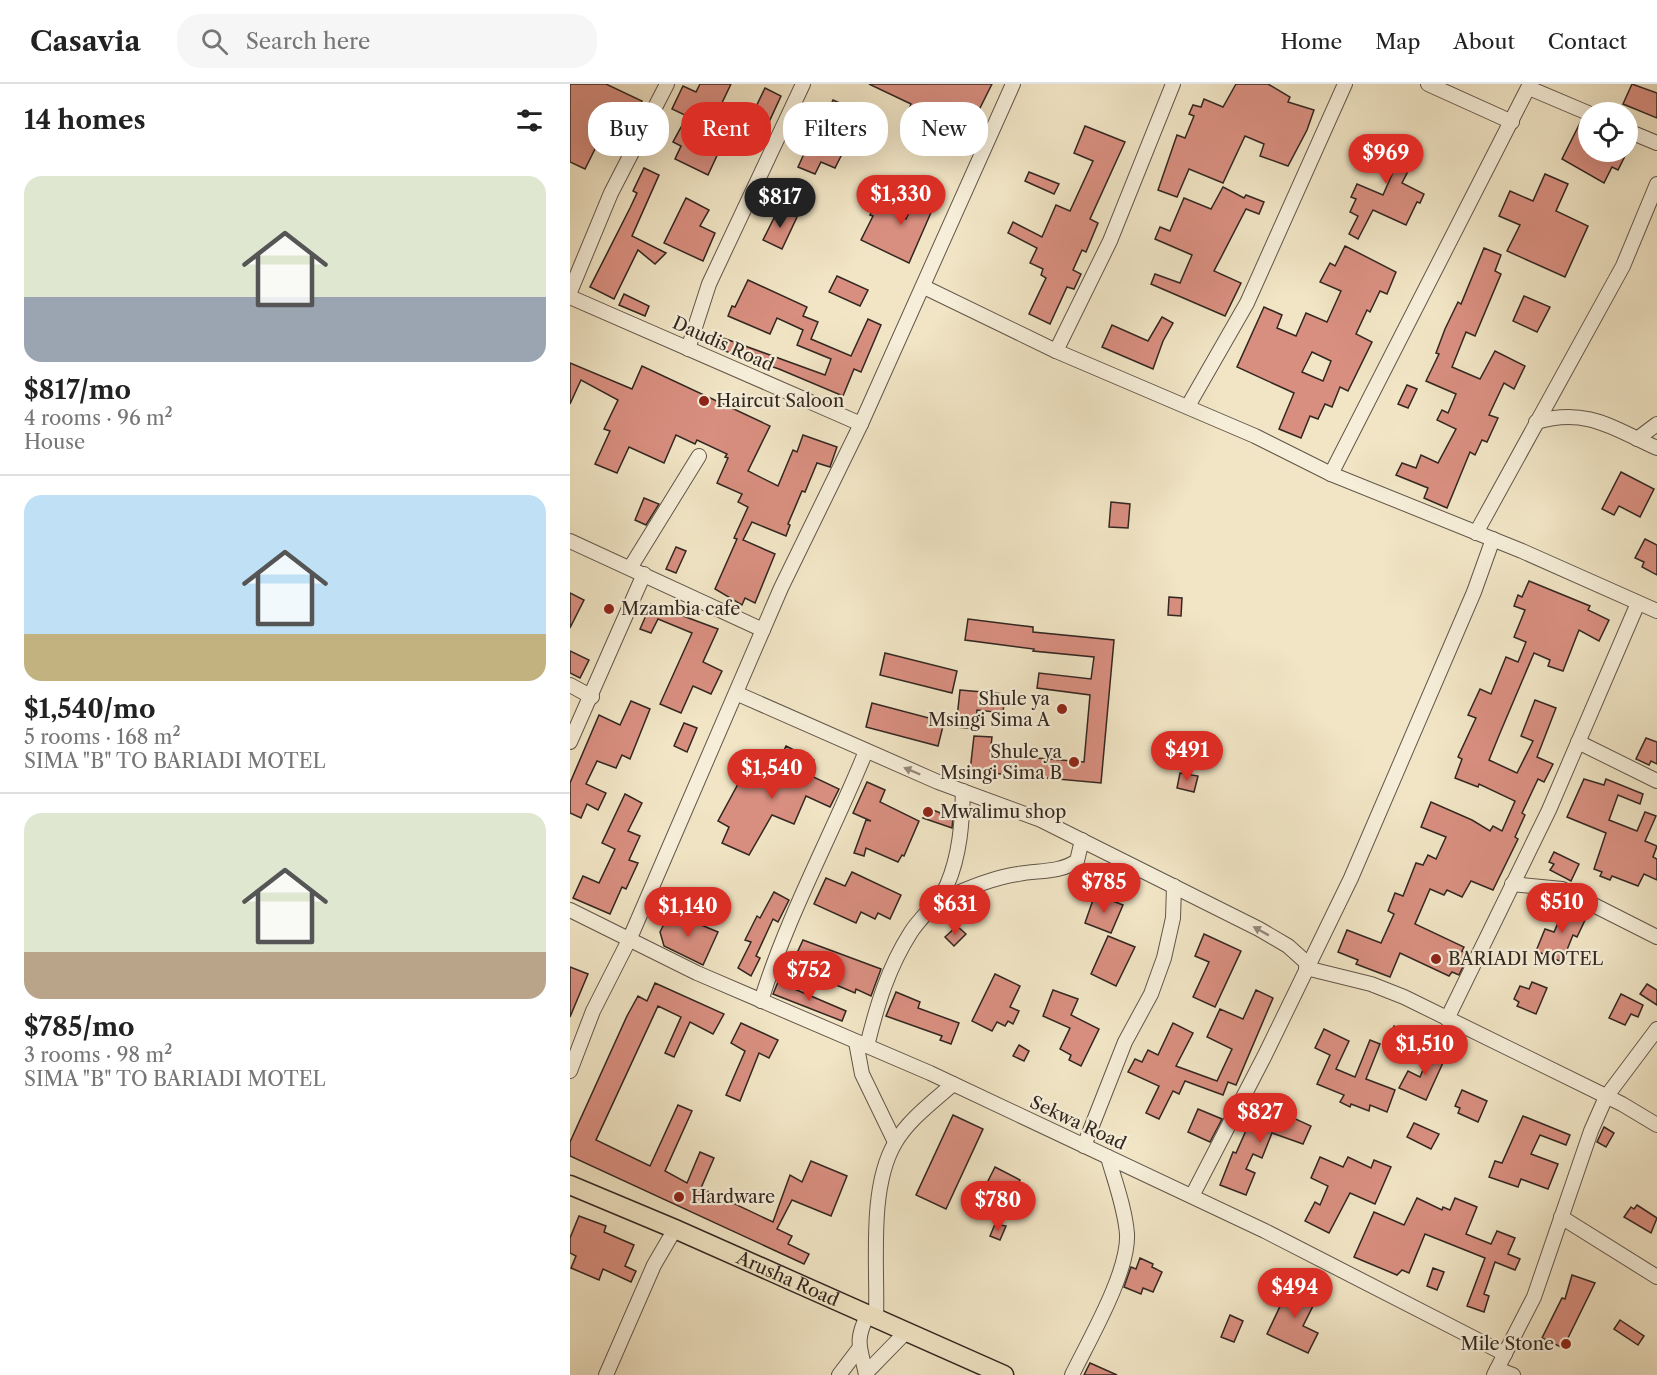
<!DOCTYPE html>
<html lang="en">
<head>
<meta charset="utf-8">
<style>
	:root { --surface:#fff; --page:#f6f6f6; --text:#222; --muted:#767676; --line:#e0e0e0; --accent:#d93025 }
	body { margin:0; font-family:"Libre Caslon Text",serif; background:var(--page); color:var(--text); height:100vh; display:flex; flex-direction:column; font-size:22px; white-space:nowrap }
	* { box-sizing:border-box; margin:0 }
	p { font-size:20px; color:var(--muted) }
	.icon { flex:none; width:33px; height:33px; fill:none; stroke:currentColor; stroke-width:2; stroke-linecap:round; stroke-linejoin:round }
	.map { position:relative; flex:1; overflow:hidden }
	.drawer { display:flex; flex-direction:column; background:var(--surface); width:570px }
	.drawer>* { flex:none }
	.banner { position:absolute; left:18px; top:18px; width:570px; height:54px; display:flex; gap:12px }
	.buttons { position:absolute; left:1008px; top:18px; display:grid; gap:12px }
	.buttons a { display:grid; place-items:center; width:60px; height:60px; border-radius:50%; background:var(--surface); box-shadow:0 6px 24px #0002; font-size:30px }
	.price { position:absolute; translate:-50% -51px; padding:0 14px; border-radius:21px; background:var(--accent); color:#fff; font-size:20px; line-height:39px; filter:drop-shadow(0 2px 3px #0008) }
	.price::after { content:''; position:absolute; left:50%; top:36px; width:18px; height:14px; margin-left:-9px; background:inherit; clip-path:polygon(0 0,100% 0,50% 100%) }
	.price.active { background:#222; color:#fff }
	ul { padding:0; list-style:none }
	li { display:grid; align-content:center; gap:12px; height:318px; padding:0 24px }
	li+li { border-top:2px solid var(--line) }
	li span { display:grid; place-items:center; height:186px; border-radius:18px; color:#555 }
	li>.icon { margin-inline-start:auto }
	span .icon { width:108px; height:108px; fill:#fffc; stroke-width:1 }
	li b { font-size:26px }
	h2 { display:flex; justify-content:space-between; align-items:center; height:72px; padding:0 24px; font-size:26px }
	.tag { padding:0 21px; border-radius:24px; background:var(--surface); box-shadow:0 6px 24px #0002; font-size:21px; line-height:54px }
	.tag.active { background:var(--accent); color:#fff }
	header { display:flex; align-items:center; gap:36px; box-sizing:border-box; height:84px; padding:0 30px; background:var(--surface); border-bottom:2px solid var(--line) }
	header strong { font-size:28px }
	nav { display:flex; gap:33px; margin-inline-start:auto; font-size:21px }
	.search { width:420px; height:54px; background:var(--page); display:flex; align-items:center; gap:15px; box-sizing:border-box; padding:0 21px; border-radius:24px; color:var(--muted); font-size:22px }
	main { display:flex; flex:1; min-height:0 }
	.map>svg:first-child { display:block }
	.building { fill:#d98f80; stroke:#322721; stroke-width:1.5; fill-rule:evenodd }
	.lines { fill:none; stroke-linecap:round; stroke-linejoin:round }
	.minor-casing { stroke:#62564a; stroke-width:16 }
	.major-casing { stroke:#322721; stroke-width:21 }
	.minor { stroke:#f6eed9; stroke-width:14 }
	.major { stroke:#f1e5c5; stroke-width:18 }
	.oneway { fill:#948a7d }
	.poi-dot { fill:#8f2418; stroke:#f6eed9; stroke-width:2 }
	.labels { text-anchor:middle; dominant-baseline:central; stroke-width:4.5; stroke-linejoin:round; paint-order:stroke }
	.street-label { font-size:18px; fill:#322721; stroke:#f6eed9 }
	.poi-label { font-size:18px; fill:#322721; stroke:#f6eed9; text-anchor:start }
</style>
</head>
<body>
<header>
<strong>Casavia</strong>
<div class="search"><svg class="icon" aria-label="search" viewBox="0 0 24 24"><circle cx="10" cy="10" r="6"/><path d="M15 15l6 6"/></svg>Search here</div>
<nav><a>Home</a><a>Map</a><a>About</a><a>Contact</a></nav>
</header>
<main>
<section class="drawer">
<h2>14 homes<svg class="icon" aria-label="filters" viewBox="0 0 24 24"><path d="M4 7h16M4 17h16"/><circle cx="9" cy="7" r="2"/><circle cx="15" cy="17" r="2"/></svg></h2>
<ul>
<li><span style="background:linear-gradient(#dfe7d0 65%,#9aa5b1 0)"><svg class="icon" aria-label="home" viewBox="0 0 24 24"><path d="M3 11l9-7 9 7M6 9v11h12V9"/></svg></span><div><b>$817/mo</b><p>4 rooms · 96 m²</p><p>House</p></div></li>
<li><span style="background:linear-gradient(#bfe0f5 75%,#c2b280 0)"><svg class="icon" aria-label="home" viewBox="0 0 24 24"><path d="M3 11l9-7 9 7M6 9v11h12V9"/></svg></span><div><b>$1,540/mo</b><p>5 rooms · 168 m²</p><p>SIMA &quot;B&quot; TO BARIADI MOTEL</p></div></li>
<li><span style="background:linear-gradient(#dfe7d0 75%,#b9a48a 0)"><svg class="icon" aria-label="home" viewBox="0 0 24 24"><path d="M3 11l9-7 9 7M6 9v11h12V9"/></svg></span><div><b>$785/mo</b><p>3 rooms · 98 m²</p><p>SIMA &quot;B&quot; TO BARIADI MOTEL</p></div></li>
</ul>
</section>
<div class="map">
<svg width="1087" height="1291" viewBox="0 0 1087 1291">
	<rect width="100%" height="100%" fill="#f1e5c5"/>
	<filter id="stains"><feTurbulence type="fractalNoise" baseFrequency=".00333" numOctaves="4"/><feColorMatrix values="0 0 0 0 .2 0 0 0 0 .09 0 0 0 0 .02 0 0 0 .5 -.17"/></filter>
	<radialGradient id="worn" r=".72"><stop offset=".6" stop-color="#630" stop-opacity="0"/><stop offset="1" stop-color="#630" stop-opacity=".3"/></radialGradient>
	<g class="building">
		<path d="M0,0H36L72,17L61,41L47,34L39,49L34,47L15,85L0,78Z"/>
		<path d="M130,0H161L139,46L163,57L158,66L151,63L138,91L105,75L111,62L103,58L117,32L102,25L113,2L126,8Z"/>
		<path d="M299,0H422L406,32L387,23L374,59L332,44L341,20Z"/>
		<path d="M666,0H698L720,13L718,18L744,26L737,46L718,82L690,72L694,60L675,52L653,99L619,85L607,113L588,106L607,51L615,54L624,32L619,30L623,21L631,23L634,15L653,23Z"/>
		<path d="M1062,0L1087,9V34L1053,20Z"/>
		<path d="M195,4L211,12L188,62L171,54Z"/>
		<path d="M263,16L287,27L271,62L275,64L265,84L251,78L245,90L228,83L243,50L248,52Z"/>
		<path d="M1011,37L1018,41V68H1057L1048,86L1042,83L1034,99L992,75Z"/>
		<path d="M515,42L555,58L520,135L528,139L516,168L512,166L503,186L511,190L504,205L497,203L480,240L459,230L476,194L471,191L473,185L460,179L467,164L438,149L443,138L472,153L486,121L500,127L523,77L504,69Z"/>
		<path d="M824,52L849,66L832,99L854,110L850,119L847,118L836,141L803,126L788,155L779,150L788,132L780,128L786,115L781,113L787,100L813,111L823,88L786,70L794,53L818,64Z"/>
		<path d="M74,84L89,91L62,152L96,169L85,180L68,166L44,215L20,203L60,124L67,109L63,107Z"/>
		<path d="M459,88L489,100L484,110L455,97Z"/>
		<path d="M975,90L998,100L986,127L1018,142L995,193L937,167L950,141L929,132L940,107L963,117Z"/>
		<path d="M352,100L370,108L339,179L291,156L303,132L300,131L305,120L336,135Z"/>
		<path d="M653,103L674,114L676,111L694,118L689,130L676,125L644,187L671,199L655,232L581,200L585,190L610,199L622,171L585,155L590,143L600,147L614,114L641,125Z"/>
		<path d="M116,114L139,126L130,142L145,149L133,177L94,159Z"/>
		<path d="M209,124L227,133L212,165L193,156Z"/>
		<path d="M775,162L826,188L817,210L810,207L800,228L797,226L786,250L802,258L778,307L770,303L762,323L755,320L748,335L740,332L731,354L709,345L724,309L667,283L694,223L712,231L707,244L726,252L736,229L757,238L771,207L750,198L760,179L765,182ZM742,268L761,277L753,297L732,288Z"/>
		<path d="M914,164L931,171L925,187L931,190L905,252L896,248L882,283L910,295L925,267L955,282L944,305L934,299L919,331L928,334L917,358L912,356L905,371L900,368L877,424L854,414L858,404L826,391L832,379L846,384L851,371L868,379L886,345L867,336L872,326L878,329L886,310L856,297L869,270L866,269L875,245L888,218L891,220Z"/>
		<path d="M267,192L298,206L290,222L259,208Z"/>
		<path d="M178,196L237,223L233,232L248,238L241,255L281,272L298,235L311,241L291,288L284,285L273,312L209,285L149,265L153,254L255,291L261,275L227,261L233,246L207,234L200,250L158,232L162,222L165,223Z"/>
		<path d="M54,210L79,222L75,232L49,221Z"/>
		<path d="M954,212L980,223L967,248L943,237Z"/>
		<path d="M592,233L603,239L593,257L583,285L532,263L542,241L578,257Z"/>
		<path d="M0,279L62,305L72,282L200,342L178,387L208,402L223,366L227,368L233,351L267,363L260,383L247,379L235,408L232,407L218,440L220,441L216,452L182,438L173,456L205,470L185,519L175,514L172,521L145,505L167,455L164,454L178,423L168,418L172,410L147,399L158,374L155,373L157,370L127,356L125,360L106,351L94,379L59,363L47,389L25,380L40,347L34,345L48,316L11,296L0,320Z"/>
		<path d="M837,301L847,305L838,324L828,320Z"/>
		<path d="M1051,388L1084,405L1070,433L1049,422L1044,431L1032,425Z"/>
		<path d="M74,414L89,420L76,441L65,436Z"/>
		<path d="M541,418L560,420L558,444L539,443Z"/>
		<path d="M1075,455L1087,461V491L1072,483L1074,478L1065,474Z"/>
		<path d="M106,463L116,467L106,489L96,485Z"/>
		<path d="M959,497L1020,522L1018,526L1039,536L1029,557L1009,546L993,587L978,582L980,576L964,569L930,649L919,676L947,689L963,657L951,652L965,616L986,624L967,673L983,680L974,698L968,695L952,729L955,731L945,753L948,755L923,806L901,797L892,813L877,806L874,811L860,805L845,840L894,863L892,867L899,870L889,891L882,888L879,892L830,869L820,893L786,880L788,876L768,868L777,846L811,859L824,830L818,827L825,809L833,812L846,779L853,781L858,771L866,775L876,753L851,743L861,718L902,736L920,747L923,742L932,747L945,717L909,700L908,703L885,694L892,675L888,673L906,634L898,631L910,605L921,610L936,573L948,578L956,558L944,553L955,526L944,522L948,511L952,513Z"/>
		<path d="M0,509L14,516L0,544Z"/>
		<path d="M599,513L612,514L611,532L598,531Z"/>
		<path d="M81,520L148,545L133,578L152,587L141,610L123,602L111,629L90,620L122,549L88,535L81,549L70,545Z"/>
		<path d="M398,535L463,543V548L544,556L531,699L400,687L404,652L422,653L420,670L514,678L520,611L467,604L469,589L521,595L524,573L463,567L464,565L395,556Z"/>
		<path d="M0,567L19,576L10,594L0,589Z"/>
		<path d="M315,569L387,587L382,609L310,591Z"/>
		<path d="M390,606L435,610L433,629L407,626L405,645L386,643Z"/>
		<path d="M61,617L80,625L60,675L52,671L46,684L27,677L16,700L36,709L28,726L17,720L11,734L0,729V699L29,631L50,641Z"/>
		<path d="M302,619L374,638L368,662L296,643Z"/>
		<path d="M114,639L127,644L117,668L104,662Z"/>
		<path d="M1076,654L1087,658V680L1081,677L1079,681L1066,675Z"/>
		<path d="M216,662L244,676L237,690L269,705L260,723L236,712L224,740L202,731L179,771L152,759L159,743L148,737L174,689L198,700Z"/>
		<path d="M610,689L628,692L624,708L607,704Z"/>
		<path d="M1014,695L1034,701L1036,695L1073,710L1070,720L1048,711L1039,736L1067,747L1075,728L1086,732L1075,757L1087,762L1083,773L1087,775V796L1074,790L1068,802L1042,792L1040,796L1030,792L1032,788L1024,785L1036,749L997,733Z"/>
		<path d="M297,698L315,706L310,718L349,737L334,772L332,771L328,778L296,764L294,772L284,769L296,736L301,737L283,729Z"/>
		<path d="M55,710L72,719L58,747L70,752L59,776L68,779L56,805L52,803L40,830L3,814L13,792L29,799L45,765L32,759Z"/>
		<path d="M358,724L383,734L382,744L353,734Z"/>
		<path d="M984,768L1009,780L1001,797L980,786L984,780L979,778Z"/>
		<path d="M282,788L331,811L320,835L308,829L305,835L291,828L286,839L244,820L256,794L275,802Z"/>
		<path d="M204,808L219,816L208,838L203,835L186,872L190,874L181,892L168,884L181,858L175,856L187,832L190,834Z"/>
		<path d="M525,810L553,821L541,849L515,839Z"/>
		<path d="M996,821L1018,830L1007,853L1003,851L992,878L966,867L975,845L984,848Z"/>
		<path d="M100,828L148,848L133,881L94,862L90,848Z"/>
		<path d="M387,842L396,850L384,862L375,853Z"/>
		<path d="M634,850L671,867L645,923L623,913L639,878L625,872Z"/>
		<path d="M538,852L565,863L546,902L521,890Z"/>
		<path d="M233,856L311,885L301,912L286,905L285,909L221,882Z"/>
		<path d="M0,883L18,890L0,933Z"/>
		<path d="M425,890L450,902L440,923L449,927L443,940L438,937L435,942L427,938L422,947L402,937Z"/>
		<path d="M208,898L276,927L272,937L203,910Z"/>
		<path d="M962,898L977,904L966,930L947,922L949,918L944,915L950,902L959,905Z"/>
		<path d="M85,899L154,930L143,950L120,938L104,973L95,969L111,933L88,922L26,1056L80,1082L108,1021L122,1027L95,1087L117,1099L130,1068L144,1074L131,1104L203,1138L220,1091L232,1098L241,1077L277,1092L261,1132L222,1116L207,1145L222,1152L218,1160L239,1170L234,1180L0,1072V1058L57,932L68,912L77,917Z"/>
		<path d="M1077,900L1087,906V921L1070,910Z"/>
		<path d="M483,906L508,915L501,931L529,945L511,982L499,976L501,971L490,965L500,944L473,932Z"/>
		<path d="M686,906L703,914L666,1001L658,998L653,1011L615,997L609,1010L603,1007L589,1035L576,1029L589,1002L558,988L565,975L572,978L578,966L588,971L603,939L623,949L606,982L647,997L662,965L637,953L650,925L673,935Z"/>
		<path d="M326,908L350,918L348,924L389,939L381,960L370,956L372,952L316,932Z"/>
		<path d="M1051,910L1073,921L1068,933L1061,930L1055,941L1039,934Z"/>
		<path d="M171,939L208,956L199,974L189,969L170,1017L156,1011L175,967L161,959Z"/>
		<path d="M824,942L838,949L831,964L817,957Z"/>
		<path d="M754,945L779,957L766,985L785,993L800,956L810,960L796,995L825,1006L817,1028L800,1021L799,1027L781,1020L780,1023L770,1018L774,1011L747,1000L760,971L745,964Z"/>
		<path d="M449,961L459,967L454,977L443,972Z"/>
		<path d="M862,964L877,970L856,1016L829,1004L838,987L850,993Z"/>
		<path d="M892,1006L917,1017L908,1038L888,1029L890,1024L885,1022Z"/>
		<path d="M693,1020L741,1042L733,1060L702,1049L692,1074L683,1070L676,1085L685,1089L676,1111L650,1101L663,1068L666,1069L686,1024L691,1026Z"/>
		<path d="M628,1025L652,1035L640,1058L618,1048Z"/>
		<path d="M383,1031L413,1045L376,1125L346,1111Z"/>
		<path d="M953,1032L1000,1051L996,1061L970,1051L961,1070L988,1080L978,1105L951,1095L948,1103L919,1093L925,1077L932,1079Z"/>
		<path d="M844,1039L869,1050L861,1065L837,1053Z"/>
		<path d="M1034,1043L1044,1049L1036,1063L1027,1058Z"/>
		<path d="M750,1073L773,1083L778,1073L801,1084L804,1076L821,1083L805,1120L780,1109L759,1149L735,1137L745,1118L750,1121L758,1102L741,1094Z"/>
		<path d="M425,1083L450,1096L441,1115L415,1103Z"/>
		<path d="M847,1114L872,1126L873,1123L880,1126L885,1114L907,1123L896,1150L921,1160L927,1147L945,1154L938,1170L950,1175L945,1186L925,1178L914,1210L919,1212L914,1228L897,1222L915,1174L855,1150L839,1189L832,1186L827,1191L784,1173L804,1128L834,1141Z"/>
		<path d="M1067,1121L1087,1134L1081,1149L1054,1133L1061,1123L1064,1125Z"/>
		<path d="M9,1132L36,1142L34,1148L64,1161L55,1182L66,1187L61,1198L33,1185L29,1196L1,1184L6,1172L0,1169V1154Z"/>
		<path d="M425,1140L436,1142L430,1156L420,1152Z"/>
		<path d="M570,1174L583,1180L582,1183L592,1188L583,1208L573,1204L571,1210L554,1203L561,1183L566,1185Z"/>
		<path d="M863,1184L874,1188L867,1206L857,1202Z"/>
		<path d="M1002,1191L1025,1199L993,1264L972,1254L992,1214L995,1215Z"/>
		<path d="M721,1199L748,1212L733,1242L748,1249L738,1269L697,1250Z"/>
		<path d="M660,1231L673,1237L664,1258L651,1253Z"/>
		<path d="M1050,1236L1074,1252L1068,1261L1044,1245Z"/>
		<path d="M520,1279L547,1291H514Z"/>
	</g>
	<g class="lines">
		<g class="minor-casing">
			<g id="minor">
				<path d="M858,0L942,38"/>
				<path d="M959,4L1018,29"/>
				<path d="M1058,47L1087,59"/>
				<path d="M354,203L486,267L685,352L761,390L952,467L1087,527"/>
				<path d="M0,208L41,109L97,0"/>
				<path d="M0,213L291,340"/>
				<path d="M118,265L139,200L233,0"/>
				<path d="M486,267L540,157L603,0"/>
				<path d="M618,322L677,219L775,0"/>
				<path d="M966,338C1016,323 1043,344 1087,364"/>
				<path d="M1067,355L1087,340"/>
				<path d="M761,390L960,0"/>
				<path d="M906,449L1053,182L1087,100"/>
				<path d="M0,457L193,546"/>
				<path d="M60,484L129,372"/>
				<path d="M0,601L22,613"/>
				<path d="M168,610L368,698L471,736L689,845L718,862L738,880"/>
				<path d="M0,658L74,490"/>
				<path d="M1008,658L1087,697"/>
				<path d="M942,800L992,805L1087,853"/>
				<path d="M368,818C393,806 421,794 448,790C469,786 489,789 507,777L512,756"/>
				<path d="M0,826L127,889L360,989L695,1147L935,1270"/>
				<path d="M736,884L801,900L834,913L1052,1020L1087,1041"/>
				<path d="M191,917C218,830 262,751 296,667"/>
				<path d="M877,935L979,726L1068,519"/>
				<path d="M286,958L292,990L325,1058"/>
				<path d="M297,962C307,921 318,884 341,848C352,831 369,819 377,801C390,771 392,739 393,707"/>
				<path d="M0,987L23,927L60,854L211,504L291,340L443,0"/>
				<path d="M514,1062L555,958L581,910L594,874L603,834L604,802"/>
				<path d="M622,1112L695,971L781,794L904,508L923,455"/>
				<path d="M991,1133L1087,1193"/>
				<path d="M306,1236C308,1183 298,1105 325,1059C339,1035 363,1018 383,1000"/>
				<path d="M927,1285L943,1291"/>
				<path d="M296,1289L335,1249"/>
				<path d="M36,1291L84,1181L105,1145"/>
				<path d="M269,1291L288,1266"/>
				<path d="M296,1291C291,1264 284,1259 297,1232"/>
				<path d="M502,1291C519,1256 559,1188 557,1150C555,1124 545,1098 538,1073"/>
				<path d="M924,1291L964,1213L1021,1047L1036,1013L1087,945"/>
			</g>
		</g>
		<g class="major-casing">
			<g id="major">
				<path id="s1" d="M0,1101L105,1145L434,1291"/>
			</g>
		</g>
		<use href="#minor" class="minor"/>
		<use href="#major" class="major"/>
	</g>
	<defs><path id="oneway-solid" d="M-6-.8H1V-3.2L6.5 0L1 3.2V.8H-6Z" transform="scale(1.5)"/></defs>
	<g class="oneway">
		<use href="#oneway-solid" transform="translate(342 687) rotate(-157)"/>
		<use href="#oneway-solid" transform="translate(691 847) rotate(-151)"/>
	</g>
	<g class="poi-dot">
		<circle cx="134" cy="317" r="6"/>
		<circle cx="39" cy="525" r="6"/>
		<circle cx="492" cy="625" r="6"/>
		<circle cx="504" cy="678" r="6"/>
		<circle cx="358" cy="728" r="6"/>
		<circle cx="866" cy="875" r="6"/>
		<circle cx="109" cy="1113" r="6"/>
		<circle cx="996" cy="1260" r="6"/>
	</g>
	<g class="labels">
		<g class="street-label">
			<text transform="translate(153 260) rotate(24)">Daudis Road</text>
			<text transform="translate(508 1039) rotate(25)">Sekwa Road</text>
			<text stroke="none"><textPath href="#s1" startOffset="237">Arusha Road</textPath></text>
		</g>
		<g class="poi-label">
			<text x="146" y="317">Haircut Saloon</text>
			<text x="51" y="525">Mzambia cafe</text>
			<text x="480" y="615" text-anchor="end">Shule ya<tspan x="480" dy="21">Msingi Sima A</tspan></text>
			<text x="492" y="668" text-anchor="end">Shule ya<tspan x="492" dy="21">Msingi Sima B</tspan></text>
			<text x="370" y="728">Mwalimu shop</text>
			<text x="878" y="875">BARIADI MOTEL</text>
			<text x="121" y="1113">Hardware</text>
			<text x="984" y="1260" text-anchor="end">Mile Stone</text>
		</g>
	</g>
	<rect width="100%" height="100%" filter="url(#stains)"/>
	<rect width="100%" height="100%" fill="url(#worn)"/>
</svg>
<div class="buttons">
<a><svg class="icon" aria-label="locate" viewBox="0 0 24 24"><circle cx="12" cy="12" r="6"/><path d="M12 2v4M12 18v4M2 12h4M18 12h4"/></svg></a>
</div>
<b class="price" style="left:816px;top:101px">$969</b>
<b class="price" style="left:331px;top:142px">$1,330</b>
<b class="price active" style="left:210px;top:145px">$817</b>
<b class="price" style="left:617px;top:698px">$491</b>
<b class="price" style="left:202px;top:716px">$1,540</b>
<b class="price" style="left:534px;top:830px">$785</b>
<b class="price" style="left:992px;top:850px">$510</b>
<b class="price" style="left:385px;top:852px">$631</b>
<b class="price" style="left:118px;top:854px">$1,140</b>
<b class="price" style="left:239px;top:918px">$752</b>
<b class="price" style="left:855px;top:992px">$1,510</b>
<b class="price" style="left:690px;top:1060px">$827</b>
<b class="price" style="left:428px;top:1148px">$780</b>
<b class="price" style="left:725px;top:1235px">$494</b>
<div class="banner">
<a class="tag">Buy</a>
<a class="tag active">Rent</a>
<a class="tag">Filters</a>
<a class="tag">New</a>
</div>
</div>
</main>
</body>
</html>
